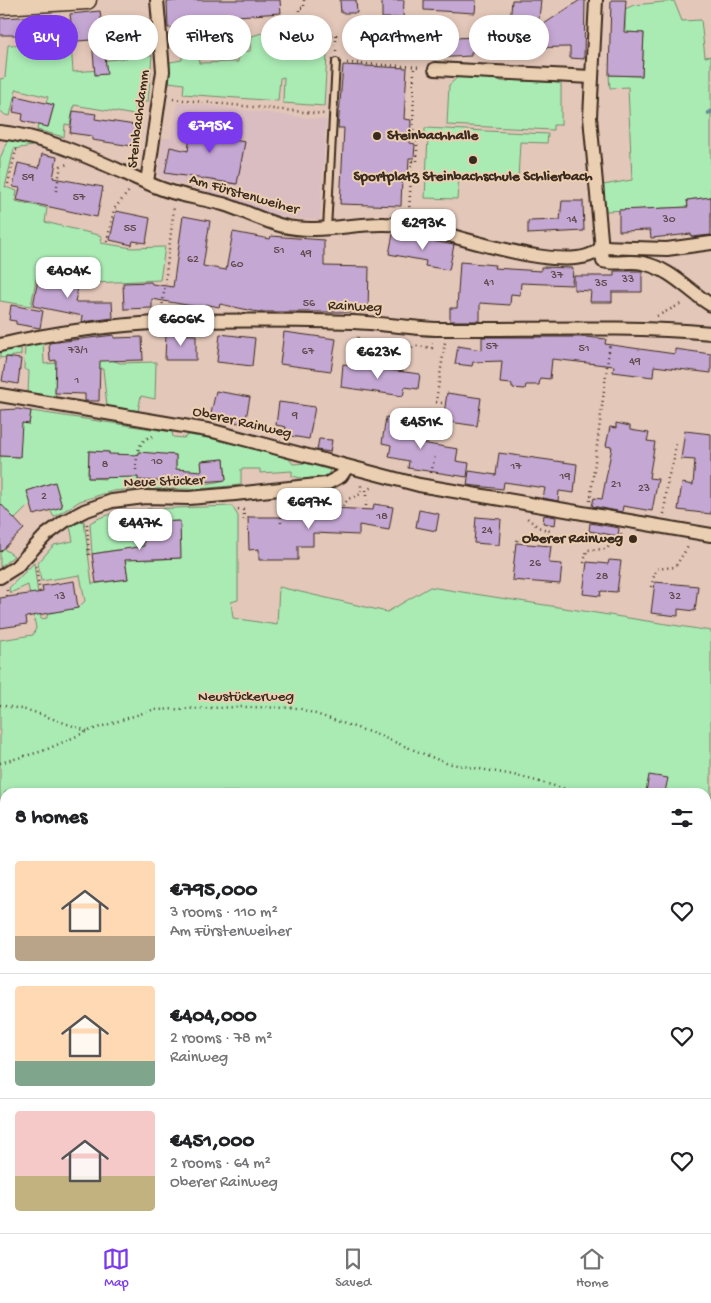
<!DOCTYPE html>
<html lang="en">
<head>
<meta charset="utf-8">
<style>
	:root { --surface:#fff; --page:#f6f6f6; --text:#202124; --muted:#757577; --line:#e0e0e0; --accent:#7c3aed }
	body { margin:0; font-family:"Gochi Hand",sans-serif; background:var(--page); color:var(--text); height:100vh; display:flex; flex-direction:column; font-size:19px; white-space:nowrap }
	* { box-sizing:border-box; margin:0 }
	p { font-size:16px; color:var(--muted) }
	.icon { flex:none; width:28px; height:28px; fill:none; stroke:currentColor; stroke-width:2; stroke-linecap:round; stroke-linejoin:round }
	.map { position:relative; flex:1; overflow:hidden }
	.panel { position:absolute; left:0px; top:788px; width:711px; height:446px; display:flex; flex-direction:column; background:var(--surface); border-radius:15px 15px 0 0; box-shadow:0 2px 8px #0003 }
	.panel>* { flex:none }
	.banner { position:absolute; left:15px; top:15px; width:681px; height:45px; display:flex; gap:10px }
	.price { position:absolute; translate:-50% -42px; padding:0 11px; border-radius:10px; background:#fff; color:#222; font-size:16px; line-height:32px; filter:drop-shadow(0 1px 2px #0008) }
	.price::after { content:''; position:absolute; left:50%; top:30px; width:15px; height:11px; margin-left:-8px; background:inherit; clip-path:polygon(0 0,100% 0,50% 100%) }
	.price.selected { background:var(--accent); color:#fff }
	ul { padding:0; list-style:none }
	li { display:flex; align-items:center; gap:15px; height:125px; padding:0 15px }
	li+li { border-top:1px solid var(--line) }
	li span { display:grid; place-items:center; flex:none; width:140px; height:100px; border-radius:5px; color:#555 }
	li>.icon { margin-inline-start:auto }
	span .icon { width:60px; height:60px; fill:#fffc; stroke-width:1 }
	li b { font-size:21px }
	h2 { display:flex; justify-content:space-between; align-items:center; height:60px; padding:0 15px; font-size:21px }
	.tag { padding:0 18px; border-radius:22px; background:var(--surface); box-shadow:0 2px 8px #0003; font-size:18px; line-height:45px }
	.tag.selected { background:var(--accent); color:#fff }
	.tabs { display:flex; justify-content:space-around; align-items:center; height:70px; border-top:1px solid var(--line); background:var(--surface); font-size:14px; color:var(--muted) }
	.tabs a { display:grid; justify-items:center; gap:2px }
	.tabs .selected { color:var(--accent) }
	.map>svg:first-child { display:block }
	.built { fill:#dabdc1 }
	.green { fill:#aaebb4; stroke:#728a69; fill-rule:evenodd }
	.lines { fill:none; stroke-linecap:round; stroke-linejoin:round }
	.stream { stroke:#678f95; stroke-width:4.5 }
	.building { fill:#c5a7d3; stroke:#3b2a1e }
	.service-casing { stroke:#3b2a1e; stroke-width:10 }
	.minor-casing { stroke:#3b2a1e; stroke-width:16 }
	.secondary-casing { stroke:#3b2a1e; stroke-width:21 }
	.path { stroke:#3b2a1e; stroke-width:2.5; stroke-dasharray:1 4; stroke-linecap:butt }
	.service { stroke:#ebcfb2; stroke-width:6 }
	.minor { stroke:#ebcfb2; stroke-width:12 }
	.secondary { stroke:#ebcfb2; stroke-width:18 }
	.poi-dot { fill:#3b2a1e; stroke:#ebcfb2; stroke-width:2 }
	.labels { text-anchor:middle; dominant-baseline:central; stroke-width:4; stroke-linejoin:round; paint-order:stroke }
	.number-label { font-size:12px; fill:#5e494b }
	.street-label { font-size:15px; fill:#3b2a1e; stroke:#ebcfb2 }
	.poi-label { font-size:15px; font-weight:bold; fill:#3b2a1e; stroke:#ebcfb2; text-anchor:start }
</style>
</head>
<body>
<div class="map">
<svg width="711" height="1233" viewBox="0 0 711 1233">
	<rect width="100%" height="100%" fill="#e3c7b9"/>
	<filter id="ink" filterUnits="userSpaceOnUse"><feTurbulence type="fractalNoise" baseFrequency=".02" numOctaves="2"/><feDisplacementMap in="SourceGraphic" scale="10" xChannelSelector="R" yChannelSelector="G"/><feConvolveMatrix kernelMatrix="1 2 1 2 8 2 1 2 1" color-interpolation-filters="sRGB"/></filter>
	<g filter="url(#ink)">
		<path class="built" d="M178,102L326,120L320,220L290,218L265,213L229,198L162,179L158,174L162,138H171Z"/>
		<g class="green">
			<path d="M674,1L682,21L701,20L705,57L711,56V197L687,200L688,207L606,211L603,185L632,180L628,87L610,88L609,75L642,76L644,33L625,32V9L634,5Z"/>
			<path d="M287,30V35L328,38L324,106L283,103L284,77L280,78L278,101L183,94L184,84L169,82L170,62L182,60V47L197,46L199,63L238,62L239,52L250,51L252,36L269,31Z"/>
			<path d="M71,44L73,72L100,70V61L152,55L148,102L137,101L135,115L74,105L70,125L65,124L64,137L37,130L38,125L48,127L54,105L46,103L48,97L16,89L10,116L5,115L0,110V79L5,78L8,45Z"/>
			<path d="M458,77L500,79V81L508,82V80L561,83V125H553V130L447,125L449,85Z"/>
			<path d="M425,128L548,134L547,143L520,142L518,179L459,176L457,199L425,198L428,138L425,137Z"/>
			<path d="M8,139L32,146L14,149L5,187L17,191L15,201L47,208L45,222L102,236L101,243L132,248L165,247L160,280L93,283L37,274L31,306L0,301V159Z"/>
			<path d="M43,342L44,364L109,359L120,363L156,362L155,399L141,396L138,411L107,406L103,369L56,368L55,397L28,394L29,371L24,369L25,345Z"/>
			<path d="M21,346V355L0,358V350Z"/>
			<path d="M31,411L172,432L173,437L184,438L188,435L235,442L289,459L293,464L306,463L330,470L328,476L305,479L292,476V471L260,473V469H241V485L199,489H136L113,491L80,501L54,517L50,510L62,506L54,482L27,491L31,503L15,519L0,512V456L20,457L18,422L29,424ZM89,451L109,452L106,479L88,478ZM139,453L176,455V469L182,482L138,480ZM224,459L226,480L207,484L201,461Z"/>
			<path d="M232,506L238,516V600L231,602L233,618L277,625L279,587L387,612L430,587L711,631V1233H0V640L33,635L36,628L28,585L10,593L9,588L34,563L41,619L47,618V613L78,608L85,601L80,575L41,581L38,563L54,545L73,541L70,526L84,521L92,584L128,579L124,549L92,554L90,523C106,513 123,511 142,513L145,560L180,558L179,521L147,522V509ZM5,792H706V1229H5Z"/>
			<path d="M0,546L14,556L0,567Z"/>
		</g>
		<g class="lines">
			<path class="stream" d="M709,113L711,112"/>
		</g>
		<g class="building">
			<path d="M182,0H280L281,13L222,17L223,22L168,28L167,2Z"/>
			<path d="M340,0H356L357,13H341Z"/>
			<path d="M382,0H404L403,18H382Z"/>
			<path d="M424,0H476L475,13L424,10Z"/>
			<path d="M512,0H541L538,28L580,0H585L584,59L570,58V47L511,48V51L471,52V56L433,58L432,39L477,37V26L510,24Z"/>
			<path d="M611,0H626L624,32L644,33L642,76L609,75Z"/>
			<path d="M100,11L103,33L133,30L134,45L104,48L107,74L95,75L92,40L46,43V35H0V18L39,16L40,23H71L70,14Z"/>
			<path d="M343,65L407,68L404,119L411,120L410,143L415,144L414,158H409L408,178H402L401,206L340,204L344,128H338Z"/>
			<path d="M16,96L54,105L48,127L22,121L23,114L13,112Z"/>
			<path d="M73,111L96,114L95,119L135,125L132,146L92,140V136L70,133Z"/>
			<path d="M210,115L238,120L234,140L245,142L237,184L165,173L170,147L188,151L190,136L206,139Z"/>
			<path d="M42,154L57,157L53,178L103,187L97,217L17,200L20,188L13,187L18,163L39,168Z"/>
			<path d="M711,197V235L692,237L691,234L651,238L650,230L619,231V210L688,207L687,200Z"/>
			<path d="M562,201H583L584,231L528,234V221L560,220Z"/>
			<path d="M116,211L150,218L146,243L133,241L132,245L110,240Z"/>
			<path d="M183,216L210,221L203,266L226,270L233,232L270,239L271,236L324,240V266L369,267L368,312H258L220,304L219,307L205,304L204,308L152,299V308L124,309L123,283L151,282L152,284L173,287Z"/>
			<path d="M393,234L454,245L449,270L425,266L426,261L389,254Z"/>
			<path d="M460,262L495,265L494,268L541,271V267L573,268L572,285L521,283L520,295L511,294L510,305L480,303V321H450V308H457Z"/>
			<path d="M614,271H642V292H612V302H590L591,291L574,290V276H614Z"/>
			<path d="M39,274L79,282L75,302H112L113,318L82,322L83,316L33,306Z"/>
			<path d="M11,305L43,311L40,328L16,324V321L9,320Z"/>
			<path d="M284,332L336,339L331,371L280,364Z"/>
			<path d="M166,334L196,335V360H165Z"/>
			<path d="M220,334L255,338L252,366L217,362Z"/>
			<path d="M114,335V338L142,337L143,360L100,361L99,401H85V394L55,393L56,360L50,361L49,343Z"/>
			<path d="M482,337H586L606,339L605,344L675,354V349L711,354V373L654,366L653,377L613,372L614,366L552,359L550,379L540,378L539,385H526L525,389L512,388V384L500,383L502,361L473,362L472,366L455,364L458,346L482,350Z"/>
			<path d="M6,357L21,359L18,384L2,381Z"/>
			<path d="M343,364L420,374L418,389L405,387L403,396L341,387Z"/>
			<path d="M216,391L250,397L245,424L210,418Z"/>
			<path d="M447,393L481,398L477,426L443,421Z"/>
			<path d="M279,402L315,407L309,439L285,435L286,427L276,425Z"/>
			<path d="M18,409L31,411L29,424L22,423L20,457L0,456V410Z"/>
			<path d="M386,417L418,423L415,442L458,449L456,461L469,463L467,477L408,468L409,461L389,457L391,445L382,443Z"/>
			<path d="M616,423L630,426V430L649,433L647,441L655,442L649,478L658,479L652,511L623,506L622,512L592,506L594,498L602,499L612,447L606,446L610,427L616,428Z"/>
			<path d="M685,431L711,434V514L678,510L682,483L693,485L695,460L681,459Z"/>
			<path d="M319,439L332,440L330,452L317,450Z"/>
			<path d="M89,451L109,452V454L139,455V452L176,455V469L202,471L201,461L224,459L226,480L191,483L138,480V477L88,478Z"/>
			<path d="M499,453L577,464L574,493L559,491L558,501L543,498L545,488L504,482L503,489L467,485L469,471L496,475Z"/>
			<path d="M55,482L62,507L34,515L27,491Z"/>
			<path d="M0,503L24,529L0,552Z"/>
			<path d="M374,504L393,507L389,530L359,525V535L313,533V546H298V560H259V549L249,550L248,517H333V508L373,510Z"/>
			<path d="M419,510L439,514L436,531L416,527Z"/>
			<path d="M544,515L556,517L555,525L543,523Z"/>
			<path d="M476,517L501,519L499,545L474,543Z"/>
			<path d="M180,521L181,558L125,560L128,579L96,583L92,554L144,546L143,523Z"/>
			<path d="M590,523L619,528L618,536L589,531Z"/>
			<path d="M516,543L551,546L549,563L562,564L560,584L512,580Z"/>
			<path d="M609,560L621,561L617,592L601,591L600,596L583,594L587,562L608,564Z"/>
			<path d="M74,581L78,608L26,617L27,624L0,628V598L43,592L42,586Z"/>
			<path d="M655,582L698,586L695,611L678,609V616L651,613Z"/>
			<path d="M649,775L668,778L665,792H646Z"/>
		</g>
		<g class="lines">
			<g class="service-casing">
				<path id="service" d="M327,229L336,62"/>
			</g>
			<g class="minor-casing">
				<g id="minor">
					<path d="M596,0L590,117L603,261C615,265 629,260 642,263C672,269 687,290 711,305"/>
					<path d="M435,69L592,77"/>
					<path d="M0,132C56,138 106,166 157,187C178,196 201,198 223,204C243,210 263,221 283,226C318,234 351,223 385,224C405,224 426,228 445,234C476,242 580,276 601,247L667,249L711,243"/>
					<path d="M147,182L163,71L157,0"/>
					<path d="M0,345C116,317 235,319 353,322C381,323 408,328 436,329C528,330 619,325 711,333"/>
					<path d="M0,395L213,431L419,485L711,535"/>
					<path d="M0,577L16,567L46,535L65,521L84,511L112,501L145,497L189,498L235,494L326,484L341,476L347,467"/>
				</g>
			</g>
			<g class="secondary-casing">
				<path id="secondary" d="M0,5L87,0"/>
			</g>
			<g class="path">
				<path d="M304,0V8H299V21H304V33L336,35V53"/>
				<path d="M347,63L421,67"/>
				<path d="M173,99L324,114"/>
				<path d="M412,161H417V141H413L414,66"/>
				<path d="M8,184L16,150H19"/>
				<path d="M56,191L61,166L68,164"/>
				<path d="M409,212L412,158"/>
				<path d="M107,242L114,209L130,190"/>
				<path d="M162,309L174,207"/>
				<path d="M657,316L683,303"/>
				<path d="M358,337L355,343L372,355L373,371"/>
				<path d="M378,370L379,361L382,358L417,346L432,348L433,343"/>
				<path d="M442,403L436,402L445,342"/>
				<path d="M136,470C137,455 137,439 154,436"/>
				<path d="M431,473L435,456"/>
				<path d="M590,501L610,343"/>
				<path d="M281,502V526"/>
				<path d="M343,506L348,499L361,494V483"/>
				<path d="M366,506V490L372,487"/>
				<path d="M238,509L244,510V522"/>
				<path d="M144,510L145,520"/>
				<path d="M664,514L668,478L674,459L676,443"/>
				<path d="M87,524L89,558"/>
				<path d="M517,541L518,539L548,538L550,531L538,527L527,518"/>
				<path d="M584,563L587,550L607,549L615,537H620L622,533"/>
				<path d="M36,566L40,594"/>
				<path d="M651,587L656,569L675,567L689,545"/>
				<path d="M7,596V588"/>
				<path d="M0,705L31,711L87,731"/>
				<path d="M0,763L43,751L88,731L152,710L241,707L298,708L375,734L446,763L514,775L577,792"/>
				<path d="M706,845L711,847"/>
				<path d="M706,892L711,890"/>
				<path d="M0,951H5"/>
				<path d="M0,1115L5,1117"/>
				<path d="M211,1233L218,1229"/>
				<path d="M639,1233V1229"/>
			</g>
			<use href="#service" class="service"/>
			<use href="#minor" class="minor"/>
			<use href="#secondary" class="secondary"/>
		</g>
	</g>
	<g class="poi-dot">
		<circle cx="377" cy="136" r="5"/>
		<circle cx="473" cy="160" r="5"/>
		<circle cx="633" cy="539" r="5"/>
	</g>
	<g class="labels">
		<g class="number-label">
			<text x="28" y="178">59</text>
			<text x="79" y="198">57</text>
			<text x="572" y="220">14</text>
			<text x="669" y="220">30</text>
			<text x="130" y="229">55</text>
			<text x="279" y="251">51</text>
			<text x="306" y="254">49</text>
			<text x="193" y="260">62</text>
			<text x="237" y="265">60</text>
			<text x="557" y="276">37</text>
			<text x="628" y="280">33</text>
			<text x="489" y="283">41</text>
			<text x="601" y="284">35</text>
			<text x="309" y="304">56</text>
			<text x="492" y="347">57</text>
			<text x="584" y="349">51</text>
			<text x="78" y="351">73/1</text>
			<text x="308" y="352">67</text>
			<text x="635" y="362">49</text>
			<text x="77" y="381">1</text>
			<text x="295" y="416">9</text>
			<text x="157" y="462">10</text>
			<text x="105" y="465">8</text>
			<text x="516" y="467">17</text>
			<text x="565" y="477">19</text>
			<text x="616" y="485">21</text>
			<text x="644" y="489">23</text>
			<text x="44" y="497">2</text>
			<text x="382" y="517">18</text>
			<text x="487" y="531">24</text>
			<text x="535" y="564">26</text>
			<text x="602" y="577">28</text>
			<text x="60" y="597">13</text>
			<text x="675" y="597">32</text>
		</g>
		<g class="street-label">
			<text transform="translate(139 119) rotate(-83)">Steinbachdamm</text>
			<text transform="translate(244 195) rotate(16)">Am Fürstenweiher</text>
			<text transform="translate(355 307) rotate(2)">Rainweg</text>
			<text transform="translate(242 423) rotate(13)">Oberer Rainweg</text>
			<text transform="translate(164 482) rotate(-2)">Neue Stücker</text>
			<text x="246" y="697">Neustückerweg</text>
		</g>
		<g class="poi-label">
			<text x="387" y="136">Steinbachhalle</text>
			<text x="473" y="177" text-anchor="middle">Sportplatz Steinbachschule Schlierbach</text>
			<text x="623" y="539" text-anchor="end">Oberer Rainweg</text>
		</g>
	</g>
</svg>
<b class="price selected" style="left:210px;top:154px">€795K</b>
<b class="price" style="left:423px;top:251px">€293K</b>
<b class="price" style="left:68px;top:299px">€404K</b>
<b class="price" style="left:181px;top:347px">€606K</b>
<b class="price" style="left:378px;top:380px">€623K</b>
<b class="price" style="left:421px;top:450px">€451K</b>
<b class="price" style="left:309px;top:530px">€697K</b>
<b class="price" style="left:140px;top:551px">€447K</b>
<div class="banner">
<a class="tag selected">Buy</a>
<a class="tag">Rent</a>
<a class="tag">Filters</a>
<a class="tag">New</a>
<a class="tag">Apartment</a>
<a class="tag">House</a>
</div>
<section class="panel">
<h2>8 homes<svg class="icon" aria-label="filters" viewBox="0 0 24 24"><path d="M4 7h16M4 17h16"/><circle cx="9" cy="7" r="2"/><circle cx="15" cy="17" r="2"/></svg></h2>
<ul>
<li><span style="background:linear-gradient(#ffd9b3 75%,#b9a48a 0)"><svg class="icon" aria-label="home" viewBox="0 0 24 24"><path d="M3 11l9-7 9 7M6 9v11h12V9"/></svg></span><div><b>€795,000</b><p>3 rooms · 110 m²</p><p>Am Fürstenweiher</p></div><svg class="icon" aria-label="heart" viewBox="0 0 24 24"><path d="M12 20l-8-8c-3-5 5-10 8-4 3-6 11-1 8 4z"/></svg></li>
<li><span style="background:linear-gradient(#ffd9b3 75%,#7fa58c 0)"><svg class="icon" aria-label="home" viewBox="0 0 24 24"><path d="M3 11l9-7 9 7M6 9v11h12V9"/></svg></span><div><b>€404,000</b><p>2 rooms · 78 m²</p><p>Rainweg</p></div><svg class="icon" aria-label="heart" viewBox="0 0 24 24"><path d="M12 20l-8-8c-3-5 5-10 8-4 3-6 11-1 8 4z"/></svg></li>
<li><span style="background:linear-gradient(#f6c9c9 65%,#c2b280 0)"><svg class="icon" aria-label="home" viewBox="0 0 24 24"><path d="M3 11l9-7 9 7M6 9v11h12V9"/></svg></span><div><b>€451,000</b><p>2 rooms · 64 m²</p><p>Oberer Rainweg</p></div><svg class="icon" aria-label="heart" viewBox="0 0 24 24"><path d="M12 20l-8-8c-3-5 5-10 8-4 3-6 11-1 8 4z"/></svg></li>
</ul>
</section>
</div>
<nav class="tabs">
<a class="selected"><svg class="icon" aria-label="map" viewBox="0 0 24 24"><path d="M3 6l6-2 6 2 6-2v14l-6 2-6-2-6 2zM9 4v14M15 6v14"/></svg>Map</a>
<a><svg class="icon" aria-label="saved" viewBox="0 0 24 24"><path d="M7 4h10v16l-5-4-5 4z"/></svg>Saved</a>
<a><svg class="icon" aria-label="home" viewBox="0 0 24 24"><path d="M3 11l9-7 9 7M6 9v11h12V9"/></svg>Home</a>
</nav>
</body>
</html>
